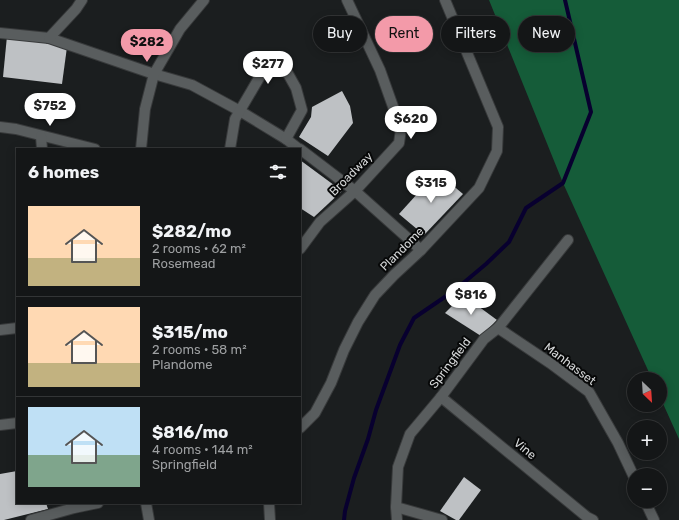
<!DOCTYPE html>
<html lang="en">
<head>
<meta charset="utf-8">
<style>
	:root { --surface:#141617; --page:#1d1f20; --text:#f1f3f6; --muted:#9d9fa1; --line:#333536; --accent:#f39aa9 }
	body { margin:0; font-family:Rubik,sans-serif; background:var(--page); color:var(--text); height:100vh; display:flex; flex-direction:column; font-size:15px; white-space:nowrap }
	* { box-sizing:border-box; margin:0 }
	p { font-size:13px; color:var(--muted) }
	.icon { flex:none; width:22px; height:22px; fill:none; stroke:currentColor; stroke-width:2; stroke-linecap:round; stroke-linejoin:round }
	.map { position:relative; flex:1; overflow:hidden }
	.side { position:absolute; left:16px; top:148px; width:285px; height:356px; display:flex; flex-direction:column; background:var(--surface); border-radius:0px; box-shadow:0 2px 10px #0003,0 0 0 1px var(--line) }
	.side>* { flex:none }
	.guide { position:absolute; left:313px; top:16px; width:306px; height:36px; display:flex; gap:8px }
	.needle { width:26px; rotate:155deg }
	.fabs { position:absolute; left:627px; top:372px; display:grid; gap:8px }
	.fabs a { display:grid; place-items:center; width:40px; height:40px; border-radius:50%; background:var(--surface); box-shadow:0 2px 10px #0003,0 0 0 1px var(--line); font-size:20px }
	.price { position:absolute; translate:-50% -34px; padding:0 9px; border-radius:14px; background:#fff; color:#222; font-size:13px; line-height:26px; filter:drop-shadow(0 1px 2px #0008) }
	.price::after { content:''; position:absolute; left:50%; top:24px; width:12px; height:9px; margin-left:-6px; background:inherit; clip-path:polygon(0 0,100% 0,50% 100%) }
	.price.on { background:var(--accent); color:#111 }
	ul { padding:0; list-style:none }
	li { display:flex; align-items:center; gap:12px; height:100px; padding:0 12px }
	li+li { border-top:1px solid var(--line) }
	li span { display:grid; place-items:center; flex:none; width:112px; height:80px; border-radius:0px; color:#555 }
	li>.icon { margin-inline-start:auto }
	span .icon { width:48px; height:48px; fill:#fffc; stroke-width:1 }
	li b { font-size:17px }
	h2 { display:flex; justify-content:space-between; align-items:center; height:48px; padding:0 12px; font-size:17px }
	.tag { padding:0 14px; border-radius:18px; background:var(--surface); box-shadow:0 2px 10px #0003,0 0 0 1px var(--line); font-size:14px; line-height:36px }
	.tag.on { background:var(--accent); color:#111 }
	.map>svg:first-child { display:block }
	.forest { fill:#155c39 }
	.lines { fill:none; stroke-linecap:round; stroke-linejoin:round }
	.stream { stroke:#08002f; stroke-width:4 }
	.building { fill:#bec1c4 }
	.minor-casing { stroke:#383a3b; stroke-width:12 }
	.minor { stroke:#595d5e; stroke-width:10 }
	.labels { text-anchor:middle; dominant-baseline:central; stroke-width:4; stroke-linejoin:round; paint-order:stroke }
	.street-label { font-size:12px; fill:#d6d8d9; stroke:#070808 }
</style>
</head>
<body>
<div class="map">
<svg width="679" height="520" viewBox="0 0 679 520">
	<rect width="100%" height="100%" fill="#1b1e1f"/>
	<path class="forest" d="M489,0H679V439L660,397V379H652L563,183Z"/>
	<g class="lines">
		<path class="stream" d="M344,520L345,511L354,478L368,439L376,410L400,345L414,318L455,290L486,264L509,242L526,208L563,183L591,112L565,0"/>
	</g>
	<g class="building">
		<path d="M7,36L49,41L67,47L62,84L3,77Z"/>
		<path d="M342,91L350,106L353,123L328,156L299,137L311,117L312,107Z"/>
		<path d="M300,160L342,191L314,217L300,208Z"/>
		<path d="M437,172L463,194L424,235L399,214Z"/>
		<path d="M463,295L497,320L481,336L445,313Z"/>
		<path d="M17,471V503H46L48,509L4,520H0V474Z"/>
		<path d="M464,477L481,490L459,520H456L440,511Z"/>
	</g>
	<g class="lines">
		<g class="minor-casing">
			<g id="minor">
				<path d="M0,33L49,38L154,74L192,85L240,111L286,139L299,149"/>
				<path d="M49,38L76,9L82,0"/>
				<path d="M0,127L16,129L95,149"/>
				<path d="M41,136L42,149"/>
				<path d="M141,149L145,109L154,74L180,29L204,0"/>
				<path d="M230,149L235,119L262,73L275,68L287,72L296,88L302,110L286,139"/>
				<path d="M300,149L355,191L421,250"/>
				<path d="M300,249L320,222L355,191L399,143L401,129L380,70L347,0"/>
				<path d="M498,328L550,363L589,392L618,443L634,477"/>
				<path d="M0,330L17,328"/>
				<path d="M441,397L587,517L593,520"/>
				<path d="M0,425L17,423"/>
				<path d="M300,428L315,413L331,383L344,350L358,322L375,295L394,275L421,250L479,188L497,151L498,127L445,0"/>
				<path d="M645,501L654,520"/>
				<path d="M146,503L149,520"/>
				<path d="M269,503L270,520"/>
				<path d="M396,507L442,520"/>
				<path d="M31,520L74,508L98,503"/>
				<path d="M397,520L396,507L398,467L410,434L441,397L484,339L498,328L568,240"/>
			</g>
		</g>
		<use href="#minor" class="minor"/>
	</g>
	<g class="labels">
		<g class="street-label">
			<text transform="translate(351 174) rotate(-45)">Broadway</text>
			<text transform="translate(402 249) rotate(-45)">Plandome</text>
			<text transform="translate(450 363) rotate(-53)">Springfield</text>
			<text transform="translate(570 364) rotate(37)">Manhasset</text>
			<text transform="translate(525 449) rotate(39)">Vine</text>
		</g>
	</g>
</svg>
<div class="fabs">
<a><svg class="needle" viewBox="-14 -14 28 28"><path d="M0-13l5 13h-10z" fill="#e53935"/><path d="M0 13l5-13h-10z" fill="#9d9fa1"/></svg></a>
<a>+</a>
<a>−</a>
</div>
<b class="price on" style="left:147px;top:63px">$282</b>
<b class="price" style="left:268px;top:85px">$277</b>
<b class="price" style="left:50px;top:127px">$752</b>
<b class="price" style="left:411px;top:140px">$620</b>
<b class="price" style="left:431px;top:204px">$315</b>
<b class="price" style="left:471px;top:316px">$816</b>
<div class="guide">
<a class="tag">Buy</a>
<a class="tag on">Rent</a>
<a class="tag">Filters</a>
<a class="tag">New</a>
</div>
<section class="side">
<h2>6 homes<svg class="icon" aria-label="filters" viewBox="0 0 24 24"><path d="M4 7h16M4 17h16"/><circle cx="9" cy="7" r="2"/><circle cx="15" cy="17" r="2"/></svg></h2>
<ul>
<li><span style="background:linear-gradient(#ffd9b3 65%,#c2b280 0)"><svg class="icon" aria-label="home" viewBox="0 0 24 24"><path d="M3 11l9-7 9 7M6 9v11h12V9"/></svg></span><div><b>$282/mo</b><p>2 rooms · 62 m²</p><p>Rosemead</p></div></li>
<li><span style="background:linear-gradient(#ffd9b3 70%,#c2b280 0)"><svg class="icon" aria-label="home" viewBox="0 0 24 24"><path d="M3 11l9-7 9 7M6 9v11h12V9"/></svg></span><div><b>$315/mo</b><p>2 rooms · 58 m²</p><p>Plandome</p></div></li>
<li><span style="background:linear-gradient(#bfe0f5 60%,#7fa58c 0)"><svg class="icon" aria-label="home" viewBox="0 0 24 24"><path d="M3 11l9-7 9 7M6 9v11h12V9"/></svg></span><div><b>$816/mo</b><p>4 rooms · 144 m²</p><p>Springfield</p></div></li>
</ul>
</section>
</div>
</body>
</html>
